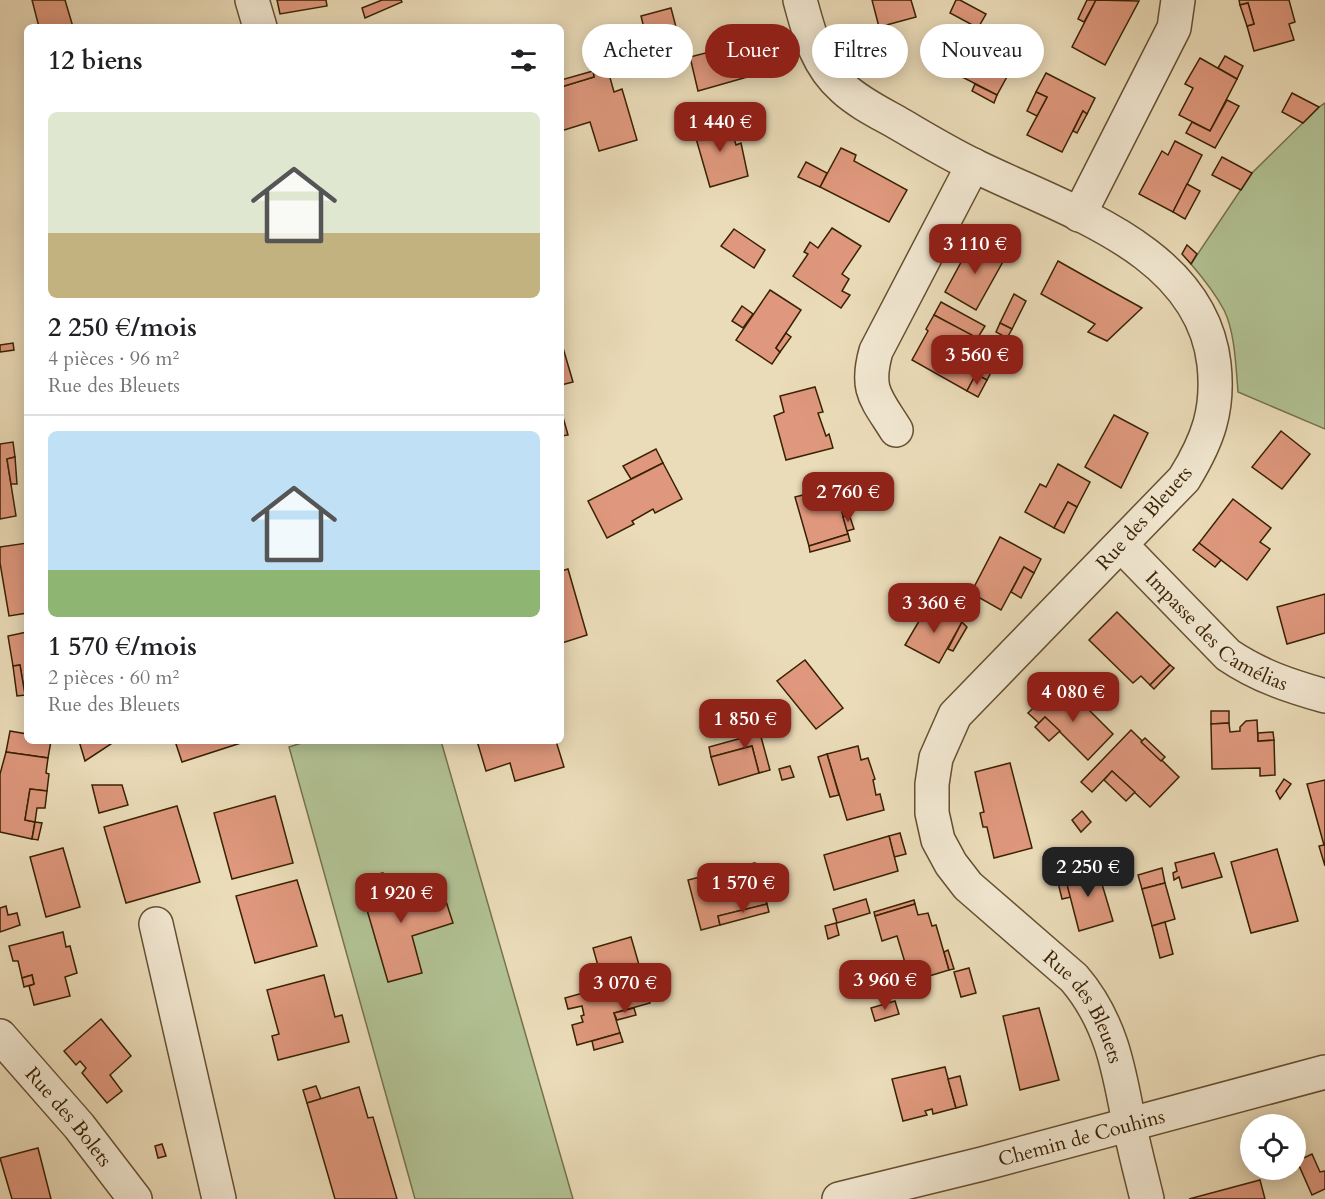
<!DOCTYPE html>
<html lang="fr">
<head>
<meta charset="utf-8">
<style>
	:root { --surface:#fff; --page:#f6f6f6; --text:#202124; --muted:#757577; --line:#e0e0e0; --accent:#8f2418 }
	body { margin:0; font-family:Cardo,serif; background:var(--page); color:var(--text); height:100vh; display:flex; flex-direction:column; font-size:22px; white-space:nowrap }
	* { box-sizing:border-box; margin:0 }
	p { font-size:20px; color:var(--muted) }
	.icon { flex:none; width:33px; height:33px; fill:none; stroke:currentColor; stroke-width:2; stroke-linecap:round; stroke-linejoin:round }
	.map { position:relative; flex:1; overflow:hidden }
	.panel { position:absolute; left:24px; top:24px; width:540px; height:720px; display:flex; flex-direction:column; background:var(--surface); border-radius:9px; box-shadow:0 3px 15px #0003 }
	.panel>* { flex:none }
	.hud { position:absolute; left:582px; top:24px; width:570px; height:54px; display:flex; gap:12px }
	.tools { position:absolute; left:1240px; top:1114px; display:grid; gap:12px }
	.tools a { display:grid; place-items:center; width:66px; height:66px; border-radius:50%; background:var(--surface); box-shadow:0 3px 15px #0003; font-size:30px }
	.price { position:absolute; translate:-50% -51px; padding:0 14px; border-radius:12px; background:var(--accent); color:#fff; font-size:20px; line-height:39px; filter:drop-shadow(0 2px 3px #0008) }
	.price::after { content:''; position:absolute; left:50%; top:36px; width:18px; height:14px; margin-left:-9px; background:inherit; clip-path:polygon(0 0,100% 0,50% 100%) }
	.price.selected { background:#222; color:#fff }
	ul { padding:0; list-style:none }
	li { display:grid; align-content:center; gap:12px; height:318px; padding:0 24px }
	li+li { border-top:2px solid var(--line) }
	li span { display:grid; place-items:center; height:186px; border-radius:9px; color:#555 }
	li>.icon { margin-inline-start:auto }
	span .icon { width:108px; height:108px; fill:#fffc; stroke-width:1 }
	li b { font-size:26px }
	h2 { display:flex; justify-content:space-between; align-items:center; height:72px; padding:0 24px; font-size:26px }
	.tag { padding:0 21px; border-radius:27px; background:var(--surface); box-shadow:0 3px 15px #0003; font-size:21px; line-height:54px }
	.tag.selected { background:var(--accent); color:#fff }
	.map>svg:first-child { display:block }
	.green { fill:#b2c294; stroke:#76724c; stroke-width:1.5 }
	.building { fill:#df987d; stroke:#392203; stroke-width:1.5 }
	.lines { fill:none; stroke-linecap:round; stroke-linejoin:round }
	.minor-casing { stroke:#665030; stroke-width:36 }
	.minor { stroke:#f2e8d2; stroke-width:33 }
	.labels { text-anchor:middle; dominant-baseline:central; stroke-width:4.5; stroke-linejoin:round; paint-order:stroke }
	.street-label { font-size:20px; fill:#392203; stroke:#f2e8d2 }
</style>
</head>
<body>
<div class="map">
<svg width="1325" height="1199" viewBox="0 0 1325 1199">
	<rect width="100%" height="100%" fill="#ebdcb9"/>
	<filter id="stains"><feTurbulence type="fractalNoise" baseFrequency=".00333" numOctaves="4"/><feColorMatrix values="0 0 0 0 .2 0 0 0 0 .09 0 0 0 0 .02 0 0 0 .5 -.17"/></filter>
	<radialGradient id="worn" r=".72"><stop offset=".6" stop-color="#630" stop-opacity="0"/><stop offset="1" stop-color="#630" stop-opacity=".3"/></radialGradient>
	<g class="green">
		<path d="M1325,103V429L1238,392C1236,368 1235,332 1224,310C1215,293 1203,278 1191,264L1252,173L1319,107Z"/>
		<path d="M308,741H441L573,1199H415L289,747Z"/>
	</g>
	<g class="building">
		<path d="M32,0H65L73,27H39Z"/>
		<path d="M277,0H326L327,6L280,14Z"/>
		<path d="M382,0H401L402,2L365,18L362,8Z"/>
		<path d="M872,0H911L916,17L879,27Z"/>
		<path d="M956,0H960L986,14L978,28L950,13Z"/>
		<path d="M1087,0H1096L1084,22L1078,19Z"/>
		<path d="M1096,0L1139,1L1105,65L1072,47Z"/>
		<path d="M1239,0H1289L1295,22L1289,24L1294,40L1254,51L1247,26L1254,24L1248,3L1240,5Z"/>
		<path d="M1248,3L1254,24L1247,26L1240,5Z"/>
		<path d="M671,8L676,27L646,36L641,16Z"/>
		<path d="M754,25L758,39L749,42L758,74L698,91L690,57L721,49L718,36Z"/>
		<path d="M953,29L1015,62L997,95L935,63Z"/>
		<path d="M644,39L649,55L638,59L633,42Z"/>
		<path d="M758,39L767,71L758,74L749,42Z"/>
		<path d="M1225,56L1243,66L1237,79L1218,68Z"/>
		<path d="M1200,58L1237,79L1210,131L1179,115L1193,88L1185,84Z"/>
		<path d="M607,67L614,92L622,89L637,140L599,151L590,122L561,131V87L594,77L593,71Z"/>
		<path d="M593,71L594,77L561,87V80Z"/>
		<path d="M1046,73L1095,98L1087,114L1083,111L1062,152L1027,135L1047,97L1036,92Z"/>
		<path d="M975,84L997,95L994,103L972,91Z"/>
		<path d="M1036,92L1047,97L1037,116L1027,111Z"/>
		<path d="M1292,93L1319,107L1303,123L1282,112Z"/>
		<path d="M1227,100L1239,106L1215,148L1186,133L1192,122L1210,131Z"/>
		<path d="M1083,111L1087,114L1077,133L1073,131Z"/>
		<path d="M728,117L736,145L741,143L748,176L710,187L693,128Z"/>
		<path d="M1175,141L1202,155L1173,212L1139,194L1162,151L1168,155Z"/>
		<path d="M841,148L856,155L854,161L907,190L889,222L820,187Z"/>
		<path d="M1222,157L1252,173L1241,190L1212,175Z"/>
		<path d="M806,162L827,173L820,187L798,177Z"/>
		<path d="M1187,184L1200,191L1185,219L1173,212Z"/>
		<path d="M832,228L861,246L842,274L849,279L842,291L850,295L841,308L793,276L808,254L804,252L810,242L818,248Z"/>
		<path d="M734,229L765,250L754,268L721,246Z"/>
		<path d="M972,242L1005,258L976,310L945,292Z"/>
		<path d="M1187,245L1197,254L1191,264L1182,254Z"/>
		<path d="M1058,261L1113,292L1142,308L1107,341L1088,332L1095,324L1041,294Z"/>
		<path d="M770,290L801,310L776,348L780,352L772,364L736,340Z"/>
		<path d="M1014,294L1026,301L1012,329L1000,323Z"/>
		<path d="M941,302L985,326L977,339L934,315Z"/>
		<path d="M742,306L753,314L743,328L732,321Z"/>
		<path d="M934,315L972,335L965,348L995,365L987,380L976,374L967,391L912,360L928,331L926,329Z"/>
		<path d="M1000,323L1012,329L1007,338L996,332Z"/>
		<path d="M786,333L791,337L780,352L776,348Z"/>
		<path d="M561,341L573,382L561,385Z"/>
		<path d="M13,343L14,350L0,352V345Z"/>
		<path d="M976,374L987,380L978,397L967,391Z"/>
		<path d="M815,387L823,412L818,413L826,436L829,434L833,448L786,460L774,416L784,412L780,396Z"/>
		<path d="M561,410L568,435L562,436L561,433Z"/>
		<path d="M1114,415L1148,433L1121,488L1085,467Z"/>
		<path d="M1281,431L1310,454L1282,489L1252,467Z"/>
		<path d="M13,442L15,457L7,459L16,516L0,519V444Z"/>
		<path d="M656,449L663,463L631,479L623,466Z"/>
		<path d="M15,457L17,484H11L7,459Z"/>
		<path d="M663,463L682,499L655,513L653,509L632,521L634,524L607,538L588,501Z"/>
		<path d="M1058,464L1090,482L1077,507L1068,502L1054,528L1025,512L1040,484L1046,487Z"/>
		<path d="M848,483L851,496L811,507L807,494Z"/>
		<path d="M807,494L811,507L838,498L848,534L809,546L795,497Z"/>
		<path d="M1233,499L1271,528L1260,542L1270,549L1247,580L1199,543Z"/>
		<path d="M1068,502L1077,507L1064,533L1054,528Z"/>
		<path d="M849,514L854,529L847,531L843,517Z"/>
		<path d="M848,534L850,541L810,552L809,546Z"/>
		<path d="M1000,537L1041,559L1034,573L1024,567L1001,610L971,593Z"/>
		<path d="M27,543V613L9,616L0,563V547Z"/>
		<path d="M1199,543L1221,560L1215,567L1193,550Z"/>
		<path d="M1024,567L1034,573L1021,598L1011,592Z"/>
		<path d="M568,569L587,635L562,643L561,571Z"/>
		<path d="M1325,594V633L1287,644L1277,607Z"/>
		<path d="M929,604L962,622L939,663L905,645Z"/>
		<path d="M1117,612L1170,665L1150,685L1141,676L1133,683L1089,640Z"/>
		<path d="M962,622L967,627L953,651L948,649Z"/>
		<path d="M27,632V694L25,695L20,665L13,666L8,636Z"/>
		<path d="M805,660L843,708L816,729L777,681Z"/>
		<path d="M20,665L25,695L17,696L13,666Z"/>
		<path d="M1170,665L1174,668L1154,689L1150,685Z"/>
		<path d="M1069,690L1113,734L1088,760L1045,717L1039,723L1028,713L1048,694L1056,703Z"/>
		<path d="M1211,711H1229V723L1211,724Z"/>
		<path d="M1045,717L1060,731L1049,741L1035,727Z"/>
		<path d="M1257,720L1258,741L1274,740L1275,775L1260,776V768L1212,769L1211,724L1229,723L1230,732L1240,731V727L1246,721Z"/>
		<path d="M1131,730L1179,777L1150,807L1112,771L1092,792L1081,782Z"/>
		<path d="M10,731L27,734V741H51L48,758L6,752Z"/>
		<path d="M1273,732L1274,740L1258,741V733Z"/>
		<path d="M760,733L770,770L759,773L752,746L711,757L709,747Z"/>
		<path d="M1145,738L1165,757L1161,761L1141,742Z"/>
		<path d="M79,741H110L111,744L85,761Z"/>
		<path d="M175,741H247L182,762Z"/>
		<path d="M477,741H556L564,767L515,781L510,763L486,771Z"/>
		<path d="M752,746L759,773L719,785L711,757Z"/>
		<path d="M858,746L861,760L868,758L875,779L873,780L876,795L880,794L884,810L847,820L827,754Z"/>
		<path d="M6,752L48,758L46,773L49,774L47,791L30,789L25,820L35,822L32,839L0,832V774Z"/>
		<path d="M827,754L839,795L830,797L818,757Z"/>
		<path d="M1010,763L1032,848L994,858L987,827H983L980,813L984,812L975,772Z"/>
		<path d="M790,766L794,777L782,780L779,769Z"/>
		<path d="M1112,771L1135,792L1126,801L1104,780Z"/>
		<path d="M1284,779L1291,784L1280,799L1276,791Z"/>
		<path d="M1325,780V866L1319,846L1324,845L1307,784Z"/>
		<path d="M92,785H122L128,805L99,813Z"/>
		<path d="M30,789L47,791L45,808H37L35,822L25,820Z"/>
		<path d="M275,796L293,863L232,879L214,813Z"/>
		<path d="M177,806L200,882L126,903L104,827Z"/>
		<path d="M1082,811L1091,822L1081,832L1072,820Z"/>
		<path d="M35,822L42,823L38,840L32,839Z"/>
		<path d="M900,833L906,854L894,857L889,836Z"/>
		<path d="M889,836L898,871L834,890L824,855Z"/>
		<path d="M63,848L80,907L46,917L30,857Z"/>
		<path d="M1277,849L1298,921L1251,933L1231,862Z"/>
		<path d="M1214,853L1222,877L1182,888L1179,877L1174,880L1173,873L1177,871L1175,863Z"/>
		<path d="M1078,854L1083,868L1064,873L1071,897L1062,899L1053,862Z"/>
		<path d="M755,863L767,904L718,916L720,925L701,930L688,880Z"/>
		<path d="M1096,864L1113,921L1079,931L1064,873Z"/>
		<path d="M1162,868L1165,883L1142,889L1138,875Z"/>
		<path d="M383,873L392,901L442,889L453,923L412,936L422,973L388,982L358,879Z"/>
		<path d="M297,880L317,946L255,963L236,896Z"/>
		<path d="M1165,883L1175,919L1152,926L1142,889Z"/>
		<path d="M866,899L870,913L837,923L833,909Z"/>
		<path d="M914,900L915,904L875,916L874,912Z"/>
		<path d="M767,904L769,912L720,925L718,916Z"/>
		<path d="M915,904L918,915L928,913L932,926L936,925L949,970L916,980L912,964L906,966L897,936L882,941L875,916Z"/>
		<path d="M6,906L8,915L17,913L20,925L0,932V908Z"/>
		<path d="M1165,922L1173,954L1160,958L1152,926Z"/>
		<path d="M836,923L839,935L828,939L825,926Z"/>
		<path d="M63,932L66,947L70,946L77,973L65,977L70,996L34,1005L29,986L34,984L32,975L22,978L18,961H13L9,946Z"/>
		<path d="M631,937L650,1003L614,1013L620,1033L577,1045L572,1025L583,1022L581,1016L584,1015L582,1006L568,1009L565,998L604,987L593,948Z"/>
		<path d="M948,950L954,969L949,970L944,952Z"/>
		<path d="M912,964L916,980L906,983L902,967Z"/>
		<path d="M969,968L976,993L961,997L954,972Z"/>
		<path d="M32,975L34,984L24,987L22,978Z"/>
		<path d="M324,975L335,1017L342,1015L349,1042L278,1060L272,1036L279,1034L267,990Z"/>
		<path d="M895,1001L899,1014L875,1021L871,1008Z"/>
		<path d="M634,1008L636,1015L617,1020L614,1013Z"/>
		<path d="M1039,1008L1059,1080L1020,1090L1003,1016Z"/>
		<path d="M101,1019L131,1056L110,1075L122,1091L107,1103L82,1073L86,1068L80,1061L76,1065L64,1051Z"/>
		<path d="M620,1033L623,1042L594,1050L592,1041Z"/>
		<path d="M945,1067L956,1108L933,1114L932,1109L925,1111L927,1115L903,1121L892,1079Z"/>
		<path d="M960,1076L967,1105L956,1108L948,1079Z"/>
		<path d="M316,1086L321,1099L307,1103L303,1090Z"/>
		<path d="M359,1087L368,1118L373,1117L397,1199H335L307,1103Z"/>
		<path d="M162,1144L166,1156L158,1158L155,1146Z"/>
		<path d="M38,1148L51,1199H12L0,1158Z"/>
		<path d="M1312,1154L1320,1172L1325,1171V1189L1312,1195L1297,1161Z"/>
		<path d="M1260,1180L1265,1199H1189Z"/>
	</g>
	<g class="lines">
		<g class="minor-casing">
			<g id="minor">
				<path d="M252,0L260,27"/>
				<path id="s1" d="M800,0C809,33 816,64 843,88C858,102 878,112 896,122C922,137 948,153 975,166C1064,210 1201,249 1214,364C1219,410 1208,440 1184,479L955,715L936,758L932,784V813L938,840L951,864L968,886L1074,978C1111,1021 1119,1069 1129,1123C1134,1148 1141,1174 1147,1199"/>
				<path d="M1079,215L1174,28L1178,0"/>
				<path d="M896,430C876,398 865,390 876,351L973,165"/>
				<path id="s2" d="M1121,545L1228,655C1259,676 1290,686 1325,696"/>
				<path d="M156,924L219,1199"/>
				<path id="s3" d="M0,1036L79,1126L135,1199"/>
				<path id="s4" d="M839,1199L982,1164L1325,1072"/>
			</g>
		</g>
		<use href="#minor" class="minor"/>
	</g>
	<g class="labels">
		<g class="street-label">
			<text transform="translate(1144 518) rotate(-48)">Rue des Bleuets</text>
			<text stroke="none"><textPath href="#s2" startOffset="130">Impasse des Camélias</textPath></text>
			<text stroke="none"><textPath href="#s1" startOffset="1384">Rue des Bleuets</textPath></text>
			<text stroke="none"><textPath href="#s3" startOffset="106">Rue des Bolets</textPath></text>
			<text stroke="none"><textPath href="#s4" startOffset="250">Chemin de Couhins</textPath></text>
		</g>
	</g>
	<rect width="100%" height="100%" filter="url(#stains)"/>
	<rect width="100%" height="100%" fill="url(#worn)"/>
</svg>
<div class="tools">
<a><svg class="icon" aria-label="locate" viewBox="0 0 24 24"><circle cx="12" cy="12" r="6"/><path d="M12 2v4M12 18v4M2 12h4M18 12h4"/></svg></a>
</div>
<b class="price" style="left:720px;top:153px">1 440 €</b>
<b class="price" style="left:975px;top:275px">3 110 €</b>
<b class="price" style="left:977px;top:386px">3 560 €</b>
<b class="price" style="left:848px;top:523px">2 760 €</b>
<b class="price" style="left:934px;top:634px">3 360 €</b>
<b class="price" style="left:1073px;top:723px">4 080 €</b>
<b class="price" style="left:745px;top:750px">1 850 €</b>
<b class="price selected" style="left:1088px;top:898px">2 250 €</b>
<b class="price" style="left:743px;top:914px">1 570 €</b>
<b class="price" style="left:401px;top:924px">1 920 €</b>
<b class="price" style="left:885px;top:1011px">3 960 €</b>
<b class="price" style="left:625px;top:1014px">3 070 €</b>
<div class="hud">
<a class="tag">Acheter</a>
<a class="tag selected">Louer</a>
<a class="tag">Filtres</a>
<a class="tag">Nouveau</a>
</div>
<section class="panel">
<h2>12 biens<svg class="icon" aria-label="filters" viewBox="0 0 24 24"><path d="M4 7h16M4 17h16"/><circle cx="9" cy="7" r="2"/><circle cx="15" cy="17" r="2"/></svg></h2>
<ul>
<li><span style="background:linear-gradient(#dfe7d0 65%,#c2b280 0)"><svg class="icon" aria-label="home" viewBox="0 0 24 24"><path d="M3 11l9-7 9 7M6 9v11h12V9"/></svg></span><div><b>2 250 €/mois</b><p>4 pièces · 96 m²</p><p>Rue des Bleuets</p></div></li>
<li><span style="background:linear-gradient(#bfe0f5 75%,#8fb573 0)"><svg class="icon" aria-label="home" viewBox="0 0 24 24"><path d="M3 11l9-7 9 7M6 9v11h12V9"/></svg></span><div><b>1 570 €/mois</b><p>2 pièces · 60 m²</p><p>Rue des Bleuets</p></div></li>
</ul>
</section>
</div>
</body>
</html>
